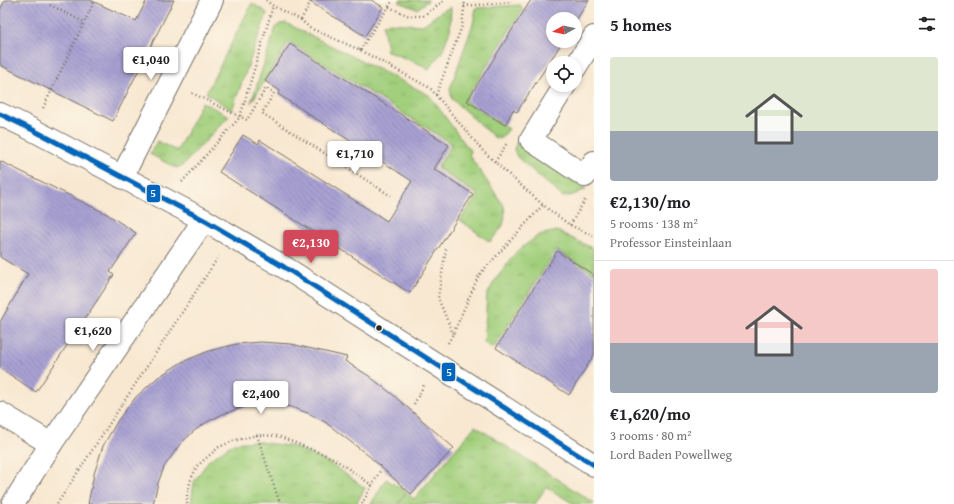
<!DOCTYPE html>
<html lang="en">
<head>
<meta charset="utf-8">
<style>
	:root { --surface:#fff; --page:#f6f6f6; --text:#202124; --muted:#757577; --line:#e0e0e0; --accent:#d1495b }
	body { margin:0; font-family:"Gentium Book Plus",serif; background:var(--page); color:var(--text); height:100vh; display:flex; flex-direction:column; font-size:15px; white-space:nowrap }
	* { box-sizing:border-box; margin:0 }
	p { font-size:13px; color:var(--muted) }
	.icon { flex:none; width:22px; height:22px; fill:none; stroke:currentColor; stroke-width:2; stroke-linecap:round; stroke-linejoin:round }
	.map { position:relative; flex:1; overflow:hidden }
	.sheet { display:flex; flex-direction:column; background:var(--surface); width:360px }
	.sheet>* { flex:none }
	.needle { width:26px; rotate:262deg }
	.tools { position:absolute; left:546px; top:12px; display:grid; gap:8px }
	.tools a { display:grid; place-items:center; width:36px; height:36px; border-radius:50%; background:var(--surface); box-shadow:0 2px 6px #0003; font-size:20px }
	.price { position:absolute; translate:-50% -34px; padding:0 9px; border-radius:4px; background:#fff; color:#222; font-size:13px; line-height:26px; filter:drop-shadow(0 1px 2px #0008) }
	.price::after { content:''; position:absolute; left:50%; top:24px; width:12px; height:9px; margin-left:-6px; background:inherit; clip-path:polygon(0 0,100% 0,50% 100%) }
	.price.on { background:var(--accent); color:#fff }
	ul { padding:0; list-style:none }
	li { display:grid; align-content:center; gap:8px; height:212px; padding:0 16px }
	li+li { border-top:1px solid var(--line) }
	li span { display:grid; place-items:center; height:124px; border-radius:4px; color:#555 }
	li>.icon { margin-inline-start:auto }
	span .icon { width:72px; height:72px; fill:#fffc; stroke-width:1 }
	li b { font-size:17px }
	h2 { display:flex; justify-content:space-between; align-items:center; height:48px; padding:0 16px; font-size:17px }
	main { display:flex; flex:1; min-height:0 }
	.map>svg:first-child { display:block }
	.grass { fill:url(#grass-tufts); stroke:#667d54 }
	.pitch { fill:#a1cf7c; stroke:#667d54 }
	.building { fill:url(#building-back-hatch) }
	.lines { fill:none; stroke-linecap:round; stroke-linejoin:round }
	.street-casing { stroke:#736d65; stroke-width:24 }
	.secondary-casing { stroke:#736d65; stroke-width:24 }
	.path { stroke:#736d65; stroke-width:2.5; stroke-dasharray:1 3; stroke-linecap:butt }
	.street { stroke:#fff; stroke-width:22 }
	.secondary { stroke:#fff; stroke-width:22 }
	.bus-1-casing { stroke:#fcf5e5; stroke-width:8 }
	.bus-1 { stroke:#0065bd; stroke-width:5 }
	.bus-dot { fill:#2b2b2b; stroke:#fcf5e5; stroke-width:1.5 }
	.line-badge { stroke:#fcf5e5; stroke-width:1.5 }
	.badge-label { font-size:11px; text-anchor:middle; font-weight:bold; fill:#fff }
</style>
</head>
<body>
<main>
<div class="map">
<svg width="594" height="504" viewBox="0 0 594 504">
	<defs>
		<pattern id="grass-tufts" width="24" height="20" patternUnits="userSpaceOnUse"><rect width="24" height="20" fill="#a1cf7c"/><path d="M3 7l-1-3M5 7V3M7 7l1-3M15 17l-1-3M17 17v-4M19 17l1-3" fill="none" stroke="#8bb26b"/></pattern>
		<pattern id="building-back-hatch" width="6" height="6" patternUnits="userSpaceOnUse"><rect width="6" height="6" fill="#a8a1d3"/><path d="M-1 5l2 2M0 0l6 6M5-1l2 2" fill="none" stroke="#8983ab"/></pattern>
	</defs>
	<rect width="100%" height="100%" fill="#fcf5e5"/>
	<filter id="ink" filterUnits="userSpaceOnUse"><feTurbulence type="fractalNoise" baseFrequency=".025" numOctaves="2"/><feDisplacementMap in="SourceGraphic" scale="8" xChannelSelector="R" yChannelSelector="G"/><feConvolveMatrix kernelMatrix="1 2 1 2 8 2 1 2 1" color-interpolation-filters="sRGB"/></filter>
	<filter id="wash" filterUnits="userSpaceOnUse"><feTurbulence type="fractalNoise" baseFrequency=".012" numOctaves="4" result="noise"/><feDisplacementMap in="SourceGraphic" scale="16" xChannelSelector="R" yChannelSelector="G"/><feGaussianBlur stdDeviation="0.9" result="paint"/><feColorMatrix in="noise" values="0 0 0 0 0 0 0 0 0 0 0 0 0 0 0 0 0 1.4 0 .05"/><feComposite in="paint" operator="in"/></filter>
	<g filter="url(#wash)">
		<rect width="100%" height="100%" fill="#f8e8d1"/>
		<g class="grass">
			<path d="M400,0H429L417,9L399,2Z"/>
			<path d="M252,3L267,13L232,110L206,93Z"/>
			<path d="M520,5L523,9L465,101L509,129L501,138L496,139L452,99L450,89L473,24L476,8Z"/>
			<path d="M451,7L450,30L442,52L428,70L422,65L387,51L383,25L387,23L423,25L442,11Z"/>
			<path d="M286,23L429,95L471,152L469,155L504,206C507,226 501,228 490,242L460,220L478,195L437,168L452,144L289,42L251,103L276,27L280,24Z"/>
			<path d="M202,102L229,116L182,166L176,168L150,154L157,141L177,151Z"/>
			<path d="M517,142L586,189L573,195L563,197L517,157L514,149Z"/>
			<path d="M557,231L594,249V273L556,250L493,349L484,342L487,295L494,282L517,251L539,235Z"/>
			<path d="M475,426L594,503V504H574L546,487L535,504H398L406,492L414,499Z"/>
			<path d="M254,441L294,447L331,464L365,488L356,504H191L194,482L209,460L234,443Z"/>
		</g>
		<path class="pitch" d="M386,479L406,492L398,504H371Z"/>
		<g id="blocks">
			<g class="building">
				<path d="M5,0H90L136,21L147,0H174L113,121L0,65V10Z"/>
				<path d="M307,0H371L383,7L365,36Z"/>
				<path d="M531,0H589L575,22V19H553V41H563L517,112L513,110L505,125L467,101Z"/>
				<path d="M290,44L449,145L434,169L473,194L410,293L219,172L243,135L258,144L260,140L387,221L412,181L278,94L280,91L265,81Z"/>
				<path d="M0,161L107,214L136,233L110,272L114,275L36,392L0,368V322L28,274L0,257Z"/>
				<path d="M557,251L594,275V355L569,395L496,348Z"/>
				<path d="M261,342L291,344L347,357L345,361L369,376L392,394L454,448L411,494L369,456L325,422L308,413L291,407L272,404L247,406L223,414L207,422L194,431L180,444L164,467L158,483L153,504H88L94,474L103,446L118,420L136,397L157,378L182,362L209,351L237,344Z"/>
			</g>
		</g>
	</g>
	<g filter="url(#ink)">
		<use href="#blocks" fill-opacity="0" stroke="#736d65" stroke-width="1"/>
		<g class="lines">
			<g class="street-casing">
				<g id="street">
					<path d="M575,68L594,37"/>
					<path d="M565,85L531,140L585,176L594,162"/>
					<path d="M122,177L212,0"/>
					<path d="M0,413L51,444"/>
					<path d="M13,504L51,444L204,220"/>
				</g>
			</g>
			<g class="secondary-casing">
				<path id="secondary" d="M0,114L33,130L204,220L284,267L594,465"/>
			</g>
			<g class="path">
				<path d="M266,0L273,6L301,20L310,28L360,50L430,88L483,151L495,162L543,205L570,225L594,236"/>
				<path d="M50,5L84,22"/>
				<path d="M464,6L512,2"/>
				<path d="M389,7L409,16H423L445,0"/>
				<path d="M301,20L311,1L310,0"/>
				<path d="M360,50L393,0"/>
				<path d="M192,93L247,120L266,88L274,93L262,113L391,196"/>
				<path d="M436,95L462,26L465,0"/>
				<path d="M43,108L95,0"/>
				<path d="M495,162L507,143"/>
				<path d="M182,182L240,117L273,6"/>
				<path d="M570,225L585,200"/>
				<path d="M446,249L438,298L453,334"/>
				<path d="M448,343L453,334L479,275L543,205"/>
				<path d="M414,404L424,385"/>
				<path d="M257,435L280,504"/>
				<path d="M57,504L219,256"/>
				<path d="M187,504V494L191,479L197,466L219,447L233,441L257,435L278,436L333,458L373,486"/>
				<path d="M362,504L380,471"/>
			</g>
			<use href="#street" class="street"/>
			<use href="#secondary" class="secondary"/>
			<g class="bus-1-casing">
				<path id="bus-1" d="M0,114L33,130L204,220L284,267L594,465"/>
			</g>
			<use href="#bus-1" class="bus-1"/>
		</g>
	</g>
	<circle class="bus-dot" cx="379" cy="328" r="3.5"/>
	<g class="line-badge">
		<rect x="146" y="184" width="15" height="19" rx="4" fill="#0065bd"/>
		<rect x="441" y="362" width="15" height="20" rx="4" fill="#0065bd"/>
	</g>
	<g class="badge-label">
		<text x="153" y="197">5</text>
		<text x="449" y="376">5</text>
	</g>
</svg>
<div class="tools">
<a><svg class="needle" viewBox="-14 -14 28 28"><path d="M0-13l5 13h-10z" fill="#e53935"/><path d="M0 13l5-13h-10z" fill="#757577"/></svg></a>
<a><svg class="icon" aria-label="locate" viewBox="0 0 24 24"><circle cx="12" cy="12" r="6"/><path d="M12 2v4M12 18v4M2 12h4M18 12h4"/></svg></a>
</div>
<b class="price" style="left:151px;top:81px">€1,040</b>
<b class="price" style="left:355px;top:175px">€1,710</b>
<b class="price on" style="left:311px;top:264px">€2,130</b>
<b class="price" style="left:93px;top:352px">€1,620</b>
<b class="price" style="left:261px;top:415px">€2,400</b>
</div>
<section class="sheet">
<h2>5 homes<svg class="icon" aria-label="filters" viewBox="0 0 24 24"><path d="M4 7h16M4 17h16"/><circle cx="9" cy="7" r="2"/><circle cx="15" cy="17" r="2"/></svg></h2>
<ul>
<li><span style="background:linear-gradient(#dfe7d0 60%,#9aa5b1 0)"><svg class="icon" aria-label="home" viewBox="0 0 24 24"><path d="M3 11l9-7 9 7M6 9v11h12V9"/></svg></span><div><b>€2,130/mo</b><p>5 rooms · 138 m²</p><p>Professor Einsteinlaan</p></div></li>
<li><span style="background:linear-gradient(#f6c9c9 60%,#9aa5b1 0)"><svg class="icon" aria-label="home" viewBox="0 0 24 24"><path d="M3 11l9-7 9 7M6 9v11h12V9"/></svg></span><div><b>€1,620/mo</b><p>3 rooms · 80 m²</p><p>Lord Baden Powellweg</p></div></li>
</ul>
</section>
</main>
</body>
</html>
